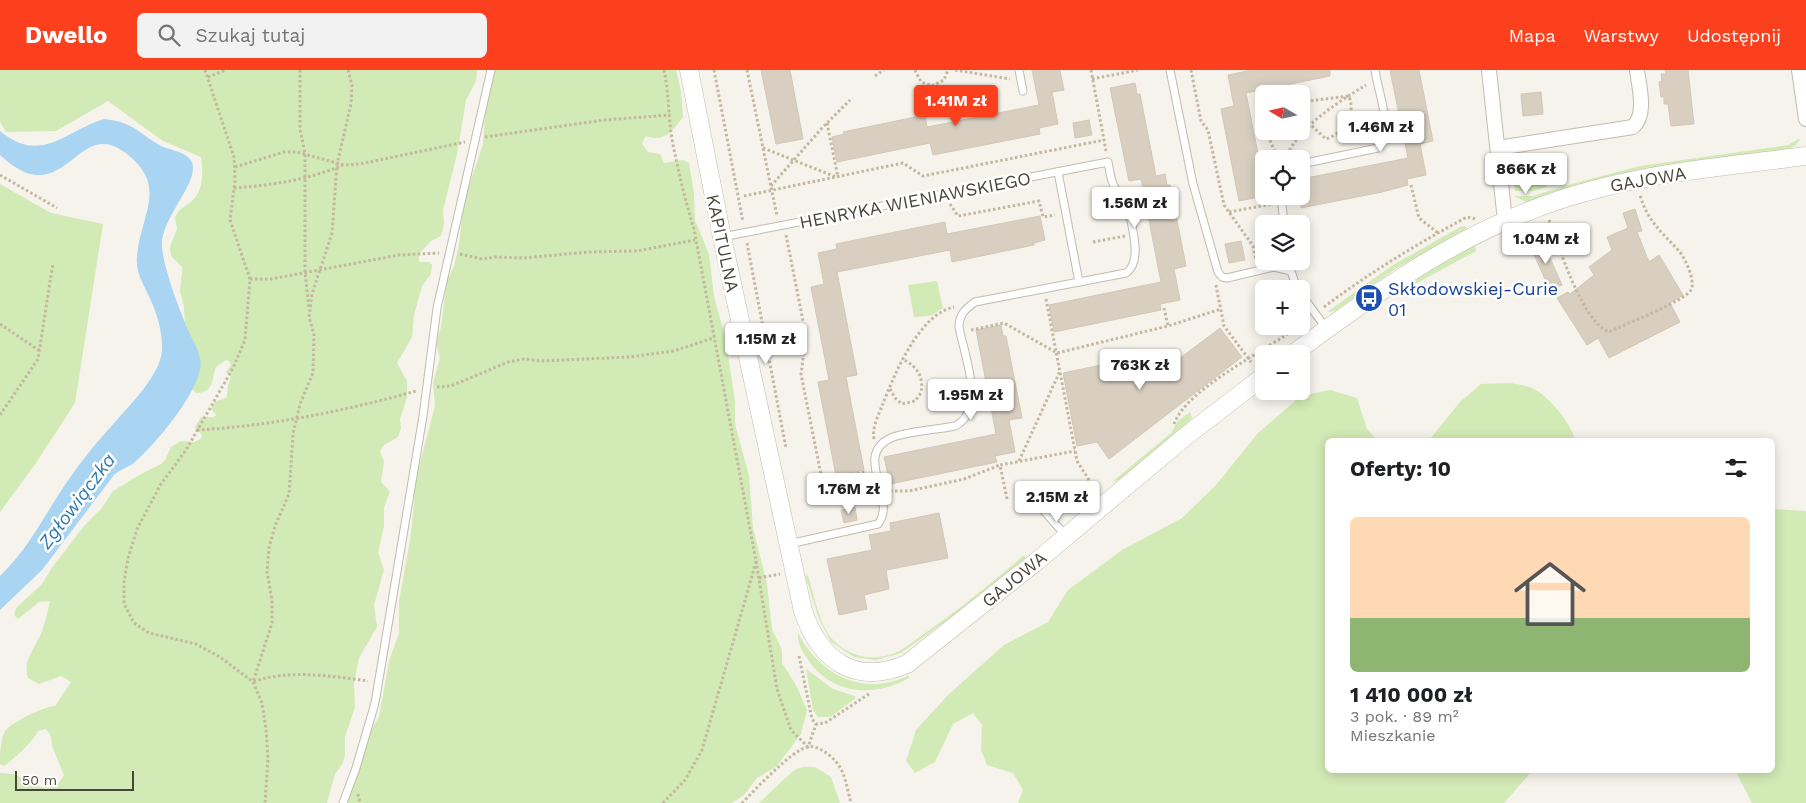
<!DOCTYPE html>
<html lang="pl">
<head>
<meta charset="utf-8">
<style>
	:root { --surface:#fff; --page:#f2f2f2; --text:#202124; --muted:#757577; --accent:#fc3f1d }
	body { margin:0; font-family:"Work Sans",sans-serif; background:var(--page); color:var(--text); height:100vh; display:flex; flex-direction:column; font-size:19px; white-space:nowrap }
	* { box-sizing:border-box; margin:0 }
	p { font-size:16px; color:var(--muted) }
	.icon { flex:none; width:28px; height:28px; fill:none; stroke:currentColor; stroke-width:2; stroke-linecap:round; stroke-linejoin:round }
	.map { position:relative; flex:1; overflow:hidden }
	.details { position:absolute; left:1325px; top:368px; width:450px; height:335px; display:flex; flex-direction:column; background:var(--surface); border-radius:8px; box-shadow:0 2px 12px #0003 }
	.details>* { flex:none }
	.needle { width:32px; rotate:279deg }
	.controls { position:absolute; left:1255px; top:15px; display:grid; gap:10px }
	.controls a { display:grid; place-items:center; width:55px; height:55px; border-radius:8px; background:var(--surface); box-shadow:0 2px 12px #0003; font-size:25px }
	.scale { position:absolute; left:15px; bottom:12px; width:119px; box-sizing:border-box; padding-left:5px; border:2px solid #4b4439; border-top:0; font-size:14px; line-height:18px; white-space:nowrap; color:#4b4439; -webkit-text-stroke:4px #fff; paint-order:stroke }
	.price { position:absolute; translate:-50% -42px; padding:0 11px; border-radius:5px; background:#fff; color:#222; font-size:16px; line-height:32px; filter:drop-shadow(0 1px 2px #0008) }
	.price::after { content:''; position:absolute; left:50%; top:30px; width:15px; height:11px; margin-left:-8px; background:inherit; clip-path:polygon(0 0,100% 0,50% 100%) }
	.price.current { background:var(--accent); color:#fff }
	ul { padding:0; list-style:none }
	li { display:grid; align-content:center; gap:10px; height:265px; padding:0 25px }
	li span { display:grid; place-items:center; height:155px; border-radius:8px; color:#555 }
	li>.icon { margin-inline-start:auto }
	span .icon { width:90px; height:90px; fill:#fffc; stroke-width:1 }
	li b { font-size:21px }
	h2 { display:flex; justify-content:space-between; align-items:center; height:60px; padding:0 25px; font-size:21px }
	header { display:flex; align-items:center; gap:30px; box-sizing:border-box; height:70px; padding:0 25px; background:var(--accent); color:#fff }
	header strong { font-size:24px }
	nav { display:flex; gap:28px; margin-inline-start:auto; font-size:18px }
	.search { width:350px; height:45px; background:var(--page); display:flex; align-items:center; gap:12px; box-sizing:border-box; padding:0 18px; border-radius:8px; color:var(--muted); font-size:19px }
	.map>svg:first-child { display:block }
	.green { fill:#d2eab5 }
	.water { fill:#a9d4f2 }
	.building { fill:#d8cfc1; stroke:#d3c7b4 }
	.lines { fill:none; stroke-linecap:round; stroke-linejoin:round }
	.service-casing { stroke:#c2bbae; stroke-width:9 }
	.minor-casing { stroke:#c2bbae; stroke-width:16 }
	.tertiary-casing { stroke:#c2bbae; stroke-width:19 }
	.path { stroke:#c4b79f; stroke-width:3; stroke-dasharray:2.5 2.5; stroke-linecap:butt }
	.service { stroke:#fff; stroke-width:7 }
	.minor { stroke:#fff; stroke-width:14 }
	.tertiary { stroke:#fff; stroke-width:18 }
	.labels { text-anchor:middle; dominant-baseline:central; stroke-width:5; stroke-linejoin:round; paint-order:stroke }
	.street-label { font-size:18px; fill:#4b4439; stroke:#fff }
	.transit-label { font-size:18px; fill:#164399; stroke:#fff; text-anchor:start }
	.water-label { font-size:19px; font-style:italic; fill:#2e7ab2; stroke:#fff }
</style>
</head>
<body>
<header>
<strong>Dwello</strong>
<div class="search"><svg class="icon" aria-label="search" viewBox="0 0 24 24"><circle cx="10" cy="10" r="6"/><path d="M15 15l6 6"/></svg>Szukaj tutaj</div>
<nav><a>Mapa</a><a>Warstwy</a><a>Udostępnij</a></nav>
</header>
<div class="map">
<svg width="1806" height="733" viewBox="0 0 1806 733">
	<rect width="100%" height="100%" fill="#f6f3ec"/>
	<g class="green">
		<path d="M0,0H477L476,11L466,30L457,84L443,140L444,153L441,166L431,171L419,184V192H429L432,195L431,204L422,216L414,245L412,267L397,293L407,311V327L400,349L401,358L398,367L384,375L380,381L384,392L381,412L390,421L384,438V456L378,482L384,500L374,535L377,557L359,588L354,613L355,637L345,667V685L343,693L335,704L327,733H0V703C4,703 8,703 12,704C31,709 50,732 64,705L52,676L51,666L46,659L38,661C33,672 14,689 4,696L0,694C0,685 0,668 6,660C12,652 45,636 55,636L71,612L61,606L39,614L28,608C22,590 36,578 42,561C45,552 48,541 50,531L39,532L18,549L14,545L16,538L42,514L51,499L84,456L101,439L113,421L141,404L161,394L165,390L171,377L181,371L194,372L201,369L202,365L195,357L201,347H214L216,345L211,339L215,332L227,327L228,315L231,307L226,302L231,295L229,291L226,290L216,297C211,308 215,323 196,323L188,314L184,237L180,221L182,203V197L171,186L170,177L177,159L175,147C181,136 186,137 193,130C204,119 203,101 201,87L163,71L108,31L56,61L6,62L0,52Z"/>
		<path d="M495,0H676L681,21L683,47C673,61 664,73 646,66L642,73L648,82L660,84L664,93L683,90L689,93L694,123L695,150L709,184L714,226L726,271L735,331V354L749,406L753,458L767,514L772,559L782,580V593L796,615L807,640L801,664L776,697L757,708L744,725L732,733H348L371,660L379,647L389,591L399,563V531L411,465L416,408L435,336L433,313L440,288L436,273L441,257L447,211L454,196L459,175L464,131L483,74L485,42Z"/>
		<path d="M1798,69H1800L1796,75L1788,80L1641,99L1526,132L1514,126H1533L1564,116L1640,96L1788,75Z"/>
		<path d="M1516,95L1547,117L1534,121H1515L1513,100Z"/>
		<path d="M0,114L51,143L103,154L75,333L36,393L0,442Z"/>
		<path d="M1462,156L1466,157L1467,159L1395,199L1335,241L1327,242L1393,195Z"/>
		<path d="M1475,175L1476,181L1408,218L1421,205Z"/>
		<path d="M937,211L943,238L930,246L914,247L908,215Z"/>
		<path d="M1509,313C1516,314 1525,315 1532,318C1549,326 1571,353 1575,370H1429L1460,332L1481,314Z"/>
		<path d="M1330,320L1357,328L1367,359L1377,370H1328V700H1533L1504,733H1018L1023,720L1013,703L987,695L981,680L982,655L973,643L953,654L935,692L915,703L906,691L916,660L948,625L1004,575L1048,552L1068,520L1122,480L1182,448L1216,415L1258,363L1301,326Z"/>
		<path d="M1190,342L1192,348L1184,356L1121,409L1112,412L1171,363L1178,351Z"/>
		<path d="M1773,439L1806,441V733H1752L1735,700H1772Z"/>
		<path d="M1024,485L1026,488L956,544L901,583L876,590L854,587L831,572L819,549L805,505L808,506C815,526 818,553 833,570C847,585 869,591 889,585C903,581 916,569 928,561C962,537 993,512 1024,485Z"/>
		<path d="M798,563C819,605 865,628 909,605V608C874,628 830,625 807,588C802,581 797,572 798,563Z"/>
		<path d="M806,599L833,619L855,626V629L830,647H818L813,640Z"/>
		<path d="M815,697L831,707L840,733H759C767,726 792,700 799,698C804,696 811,697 815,697Z"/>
	</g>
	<path class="water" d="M104,49C134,52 138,63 161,76C170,80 182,81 189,88C207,106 159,147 162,177C164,200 179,238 188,260C192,269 198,278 200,288C207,314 155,375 136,391C130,397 120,399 114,405L42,500L0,540V506C27,480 39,455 59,424C75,399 94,375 115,352C130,335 160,305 162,281C163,265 158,247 152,233C146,218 135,204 137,187C140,145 169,117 127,84C88,53 74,104 40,105C25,106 10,94 0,85V61C41,95 65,61 104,49Z"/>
	<g class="building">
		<path d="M761,0H790L803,69L776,74Z"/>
		<path d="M1032,0H1060L1064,20L1052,22L1058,54L1039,58L1040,64L933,85L930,73L837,92L832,67L844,64L843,62L925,45L927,57L1039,35Z"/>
		<path d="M1252,0H1330V6L1246,23L1264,114V126L1239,131L1221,39L1234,36L1228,5Z"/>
		<path d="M1390,0H1419L1433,71L1420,74L1426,105L1407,109L1408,115L1382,122L1301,138V109L1408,88Z"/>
		<path d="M1665,0H1688L1694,54L1671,56L1668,34H1664V27H1661L1659,12L1662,11L1661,4H1666Z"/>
		<path d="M1135,13L1137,24H1140L1156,106L1165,104L1167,115H1170L1186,196L1174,199L1180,230L1160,234L1161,240L1054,262L1049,235L1161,212L1141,109L1129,111L1110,18Z"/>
		<path d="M1541,22L1543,44L1523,46L1521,24Z"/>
		<path d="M1089,50L1092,65L1075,68L1073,53Z"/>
		<path d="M1635,139L1642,161L1637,162L1649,192L1659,185L1683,225L1670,233L1680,252L1609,288L1598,268L1587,275L1557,228L1568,222L1570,224L1594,205L1589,197L1612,180L1607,167L1628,158L1623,143Z"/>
		<path d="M1040,146L1045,170L1034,173V175L952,192L950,180L837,202L857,305L846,307L864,400L836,406L818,312L829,310L811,217L824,214L818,183L837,179L836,174L945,152L947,164Z"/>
		<path d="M1542,170L1562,215L1550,220L1530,176Z"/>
		<path d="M1241,171L1245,190L1229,193L1225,174Z"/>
		<path d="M1001,255L1003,266H1006L1022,348L1009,350L1015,382L995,386L997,392L890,414L884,387L996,364L976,260Z"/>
		<path d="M1220,258L1242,287L1109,389L1097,372L1077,376L1063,303L1172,280L1175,292Z"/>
		<path d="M855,437L857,450L844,453L841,440Z"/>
		<path d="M939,443L948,488L886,500L889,519L864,525L867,539L839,545L827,489L872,480L869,465L891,461L890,453Z"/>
	</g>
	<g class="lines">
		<g class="service-casing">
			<g id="service">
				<path d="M1019,0L1023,21"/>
				<path d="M1170,0L1193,114L1218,202L1222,207L1227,208L1274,197L1291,201L1297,219"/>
				<path d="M1301,94L1378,78C1394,58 1378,23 1375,0"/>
				<path d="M1058,102L1079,212"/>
				<path d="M1281,126L1284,154"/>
				<path d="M722,167L1108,92C1111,107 1111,120 1126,128C1129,147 1145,191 1126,203L975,232C965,239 959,245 959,257C964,285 987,340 955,356C936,360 908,361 891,368C852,385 898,430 878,454L789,474"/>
				<path d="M1301,224L1326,258"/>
				<path d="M1044,441L1066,466"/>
				<path d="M343,733L356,698L375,633L423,346L437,238L491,0"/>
			</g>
		</g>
		<g class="minor-casing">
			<g id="minor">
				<path d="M1489,0L1505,151"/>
				<path d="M1799,0L1806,49"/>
				<path d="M1498,78L1633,57C1647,44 1639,17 1637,0"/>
			</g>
		</g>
		<g class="tertiary-casing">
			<g id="tertiary">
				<path d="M689,0L722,167L803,541C820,591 855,616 907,594L1037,491L1186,366L1264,306"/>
				<path d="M1293,284C1388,213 1481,148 1597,119C1665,101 1736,95 1806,86"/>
			</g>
		</g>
		<g class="path">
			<path d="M205,0L234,87L235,111L230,150L250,209L245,270L233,298L186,380L161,414L137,459L128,488L124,512V534L134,553L149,563L196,574L220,587L253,612L262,633L266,659L268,689L265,733"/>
			<path d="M300,0V59L305,84V202L309,238"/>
			<path d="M348,0L352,15L351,34L337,94L332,163L312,224L309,247L314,264L313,303L300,334L293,364L289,424L275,456L269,478L267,502L272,530V553L253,612C287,599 332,606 368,611"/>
			<path d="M664,0C669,23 668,46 672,69C678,100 685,130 694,159L756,491L777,619L791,660L808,677L816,654"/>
			<path d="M714,0L743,152"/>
			<path d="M747,0L777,146"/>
			<path d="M915,0L921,12L932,16L944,10L948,0"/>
			<path d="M955,0L1010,9"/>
			<path d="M1091,0L1106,81"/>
			<path d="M1191,0L1201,51L1208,60L1224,135L1253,176L1256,190"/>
			<path d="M875,6L884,0"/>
			<path d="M208,7L226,0"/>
			<path d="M1092,9L1138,0"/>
			<path d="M1301,32L1349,26C1356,47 1345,62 1326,69L1311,55"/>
			<path d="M1264,38L1256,39L1264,56"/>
			<path d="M827,53L838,107"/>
			<path d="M1266,61L1278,89"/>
			<path d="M485,67L604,50L670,45"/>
			<path d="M763,78L836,107"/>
			<path d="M1285,89C1299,56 1337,33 1366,15"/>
			<path d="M235,97L284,82H297L344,95L360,94L465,72"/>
			<path d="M0,105L57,138"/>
			<path d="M1411,115L1419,148L1438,163"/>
			<path d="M771,116L822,58L850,30"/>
			<path d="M234,118C272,115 308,110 343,95"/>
			<path d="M744,126L903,93L923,106L1104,70"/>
			<path d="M950,134L958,146L1039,131L1043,147L1055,145"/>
			<path d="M1229,142L1272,134"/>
			<path d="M1549,150C1559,176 1582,252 1609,262C1623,255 1685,231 1691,220C1696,211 1685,188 1679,181C1661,161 1648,152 1640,125"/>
			<path d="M786,165L806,266L801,304L822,410L865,402"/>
			<path d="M1093,172L1125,166"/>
			<path d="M747,173L786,378"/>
			<path d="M460,184L482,189L495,187L523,188L589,182L637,181L695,170"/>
			<path d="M250,209H271L399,185L439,183"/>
			<path d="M1216,215L1224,256L1251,292"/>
			<path d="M1046,229L1077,391L1094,418"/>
			<path d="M1324,237C1369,203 1417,174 1467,147L1476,149"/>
			<path d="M1164,238L1168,256"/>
			<path d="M0,254L40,281"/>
			<path d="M971,260L1004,253L1057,283L1168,256L1221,239"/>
			<path d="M437,317L451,316L508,292L524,289L541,291L629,287L674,281L713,268"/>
			<path d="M890,319L895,328L902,334L915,331L921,323C924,306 917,296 902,289"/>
			<path d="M0,345L38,289L53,193"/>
			<path d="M1174,354C1186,319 1267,280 1299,256"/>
			<path d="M197,360C270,356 345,341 416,321"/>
			<path d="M874,369C872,357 878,346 882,336C894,305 919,244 954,237"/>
			<path d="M1019,391L1060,301"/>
			<path d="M890,421H909L964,409L1000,395"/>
			<path d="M1007,429L1000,395L1075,381"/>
			<path d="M759,508L780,504"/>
			<path d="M799,586L812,649L816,654L825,653L869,624"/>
			<path d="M358,724L360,733"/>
			<path d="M663,733L685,710L702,680L756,492"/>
			<path d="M742,733C755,720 791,681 807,677C819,674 836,689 841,699C846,709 848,722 851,733"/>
		</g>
		<use href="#service" class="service"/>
		<use href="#minor" class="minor"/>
		<use href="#tertiary" class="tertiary"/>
	</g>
	<defs>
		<g id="bus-disc" transform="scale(1.4375)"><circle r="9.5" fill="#1a4fb4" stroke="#fff"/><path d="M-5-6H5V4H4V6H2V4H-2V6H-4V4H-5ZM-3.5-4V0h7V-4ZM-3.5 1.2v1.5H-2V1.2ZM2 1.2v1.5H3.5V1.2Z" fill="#fff"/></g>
	</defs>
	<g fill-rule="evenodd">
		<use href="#bus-disc" x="1369" y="228"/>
	</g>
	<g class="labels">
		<g class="street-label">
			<text transform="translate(1648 109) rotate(-10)">GAJOWA</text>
			<text transform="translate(915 130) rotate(-11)">HENRYKA WIENIAWSKIEGO</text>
			<text transform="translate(723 173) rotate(78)">KAPITULNA</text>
			<text transform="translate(1014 509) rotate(-39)">GAJOWA</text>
		</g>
		<g class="transit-label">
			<text x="1388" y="218">Skłodowskiej-Curie<tspan x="1388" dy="21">01</tspan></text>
		</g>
		<g class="water-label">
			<text transform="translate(77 431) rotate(-53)">Zgłowiączka</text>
		</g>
	</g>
</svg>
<div class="controls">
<a><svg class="needle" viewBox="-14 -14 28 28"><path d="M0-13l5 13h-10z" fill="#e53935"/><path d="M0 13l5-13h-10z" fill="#757577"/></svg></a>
<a><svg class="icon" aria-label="locate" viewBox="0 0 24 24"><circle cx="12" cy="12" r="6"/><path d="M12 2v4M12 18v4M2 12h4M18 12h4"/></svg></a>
<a><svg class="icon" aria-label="layers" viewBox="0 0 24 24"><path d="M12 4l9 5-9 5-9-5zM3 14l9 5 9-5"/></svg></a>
<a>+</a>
<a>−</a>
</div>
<div class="scale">50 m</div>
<b class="price current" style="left:956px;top:57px">1.41M zł</b>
<b class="price" style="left:1381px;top:83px">1.46M zł</b>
<b class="price" style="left:1526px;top:125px">866K zł</b>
<b class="price" style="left:1135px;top:159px">1.56M zł</b>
<b class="price" style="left:1546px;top:195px">1.04M zł</b>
<b class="price" style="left:766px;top:295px">1.15M zł</b>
<b class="price" style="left:1140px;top:321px">763K zł</b>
<b class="price" style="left:971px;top:351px">1.95M zł</b>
<b class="price" style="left:849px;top:445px">1.76M zł</b>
<b class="price" style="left:1057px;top:453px">2.15M zł</b>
<section class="details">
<h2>Oferty: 10<svg class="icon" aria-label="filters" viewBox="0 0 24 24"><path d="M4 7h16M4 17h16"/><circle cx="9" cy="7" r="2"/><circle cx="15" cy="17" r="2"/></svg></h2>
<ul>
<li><span style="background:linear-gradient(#ffd9b3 65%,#8fb573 0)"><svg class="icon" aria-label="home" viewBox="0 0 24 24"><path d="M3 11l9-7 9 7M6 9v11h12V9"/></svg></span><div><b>1 410 000 zł</b><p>3 pok. · 89 m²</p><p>Mieszkanie</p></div></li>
</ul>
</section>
</div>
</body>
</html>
